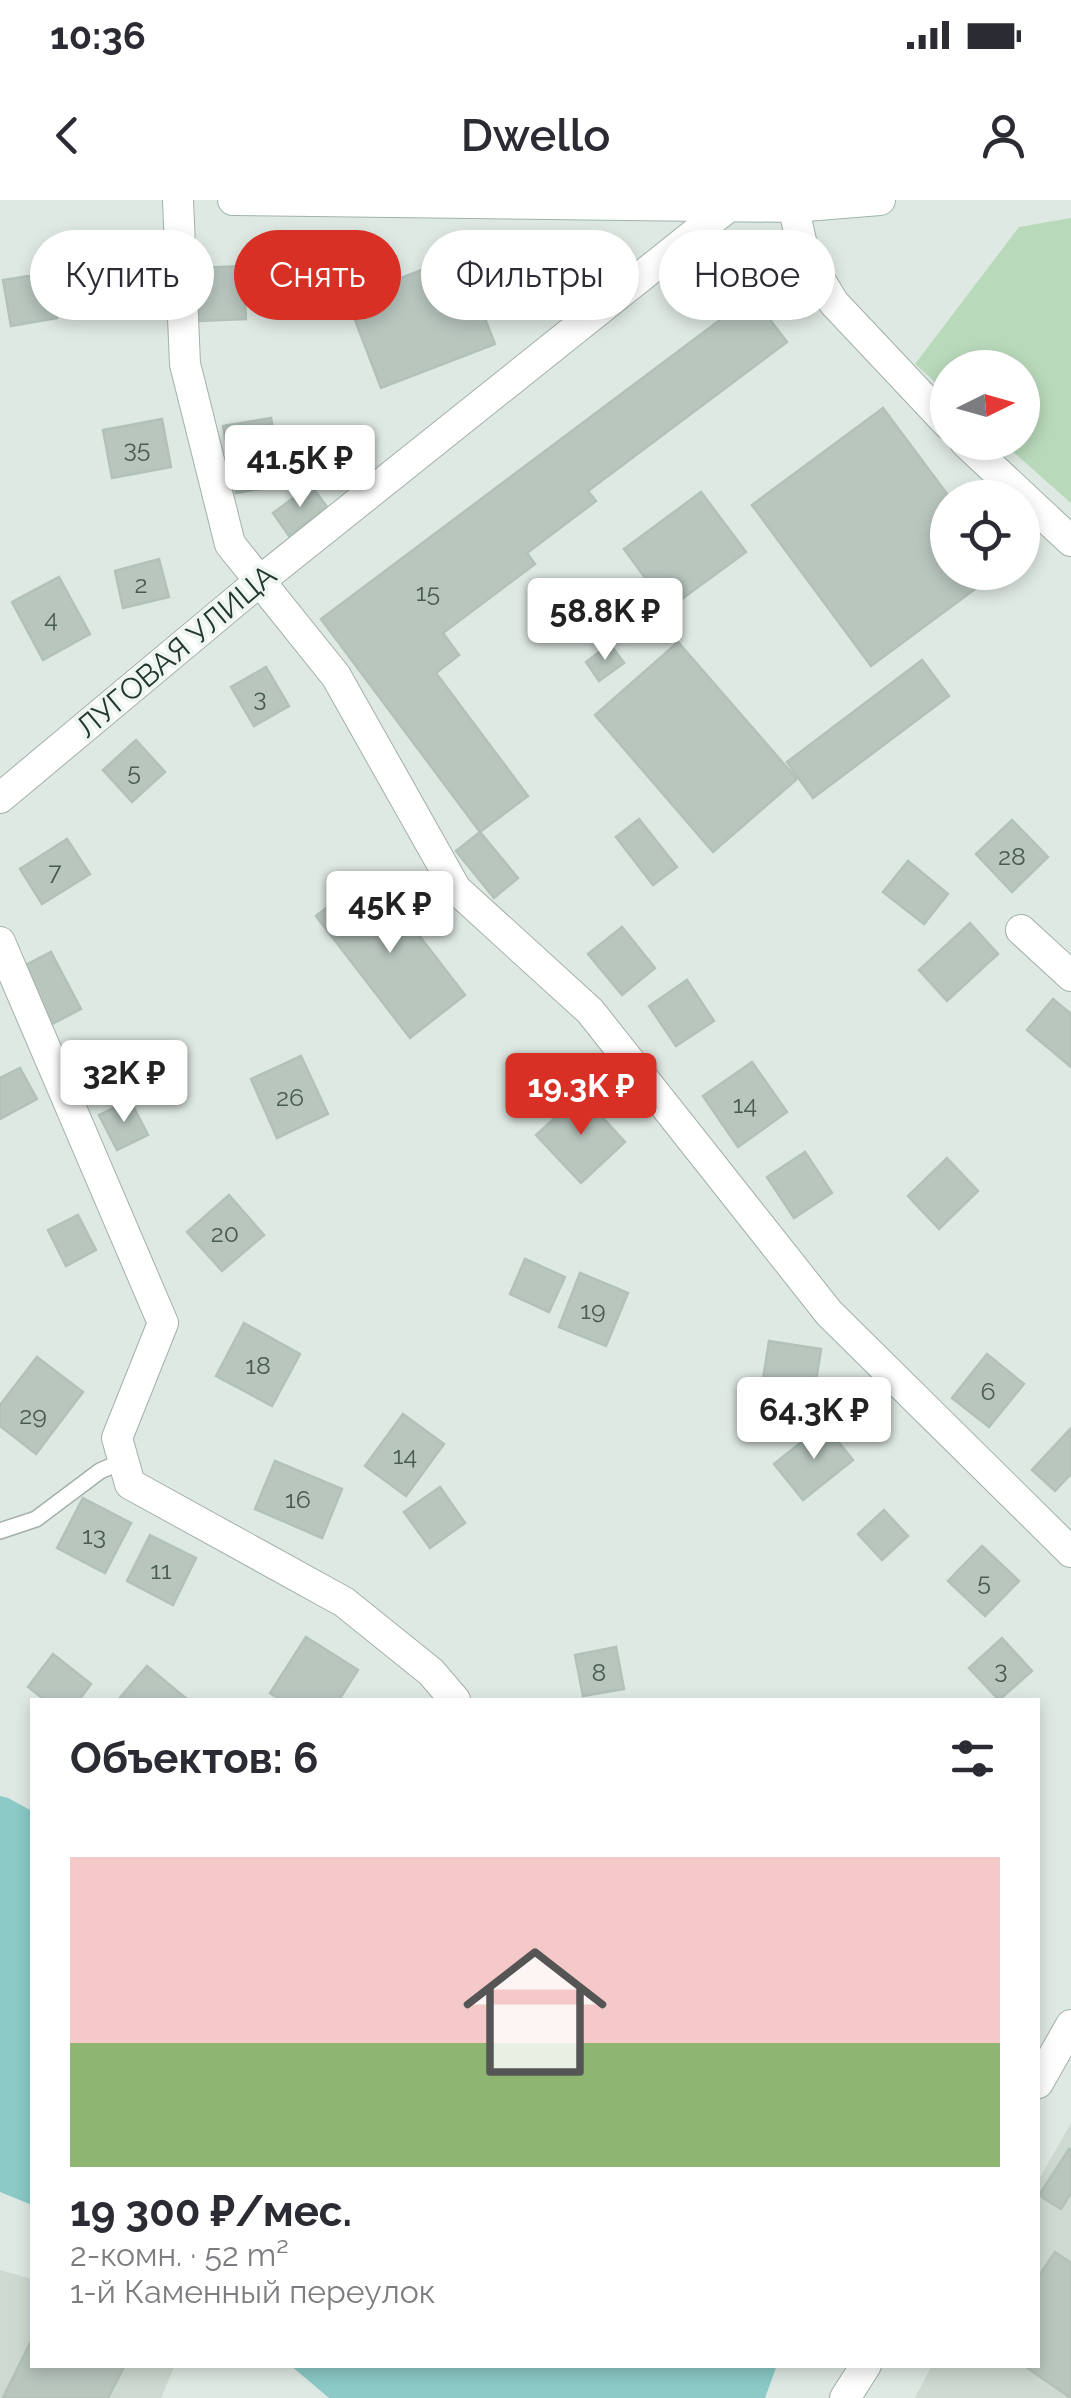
<!DOCTYPE html>
<html lang="ru">
<head>
<meta charset="utf-8">
<style>
	:root { --surface:#fff; --page:#f7f7f7; --text:#2b2b33; --muted:#7c7c81; --accent:#d93025 }
	body { margin:0; font-family:Raleway,sans-serif; background:var(--page); color:var(--text); height:100vh; display:flex; flex-direction:column; font-size:38px; white-space:nowrap }
	* { box-sizing:border-box; margin:0 }
	p { font-size:32px; color:var(--muted) }
	.icon { flex:none; width:55px; height:55px; fill:none; stroke:currentColor; stroke-width:2; stroke-linecap:round; stroke-linejoin:round }
	.map { position:relative; flex:1; overflow:hidden }
	.details { position:absolute; left:30px; top:1498px; width:1010px; height:670px; display:flex; flex-direction:column; background:var(--surface); border-radius:0px; box-shadow:0 5px 15px #0003 }
	.details>* { flex:none }
	.guide { position:absolute; left:30px; top:30px; width:1012px; height:90px; display:flex; gap:20px }
	.needle { width:65px; rotate:85deg }
	.buttons { position:absolute; left:930px; top:150px; display:grid; gap:20px }
	.buttons a { display:grid; place-items:center; width:110px; height:110px; border-radius:50%; background:var(--surface); box-shadow:0 5px 15px #0003; font-size:50px }
	.price { position:absolute; translate:-50% -85px; padding:0 22px; border-radius:10px; background:#fff; color:#222; font-size:32px; line-height:65px; filter:drop-shadow(0 2px 5px #0008) }
	.price::after { content:''; position:absolute; left:50%; top:60px; width:30px; height:22px; margin-left:-15px; background:inherit; clip-path:polygon(0 0,100% 0,50% 100%) }
	.price.on { background:var(--accent); color:#fff }
	ul { padding:0; list-style:none }
	li { display:grid; align-content:center; gap:20px; height:530px; padding:0 40px }
	li span { display:grid; place-items:center; height:310px; border-radius:0px; color:#555 }
	li>.icon { margin-inline-start:auto }
	span .icon { width:180px; height:180px; fill:#fffc; stroke-width:1 }
	li b { font-size:42px }
	h2 { display:flex; justify-content:space-between; align-items:center; height:120px; padding:0 40px; font-size:42px }
	.chip { padding:0 35px; border-radius:45px; background:var(--surface); box-shadow:0 5px 15px #0003; font-size:35px; line-height:90px }
	.chip.on { background:var(--accent); color:#fff }
	.status { display:flex; justify-content:space-between; align-items:center; height:70px; padding:0 50px; background:var(--surface); direction:ltr }
	.status svg { height:28px; fill:currentColor }
	header { display:flex; justify-content:space-between; align-items:center; height:130px; padding:0 40px; background:var(--surface); font-size:45px; font-weight:600 }
	.map>svg:first-child { display:block }
	.built { fill:#ced9d1 }
	.green { fill:#b9d9bb }
	.water { fill:#8bcac7 }
	.building { fill:#b8c6be; stroke:#b2c2b8; stroke-width:2.5 }
	.lines { fill:none; stroke-linecap:round; stroke-linejoin:round }
	.lane-casing { stroke:#a3b0a9; stroke-width:18 }
	.street-casing { stroke:#a3b0a9; stroke-width:32 }
	.secondary-casing { stroke:#9fb4a8; stroke-width:32 }
	.lane { stroke:#fff; stroke-width:15 }
	.street { stroke:#fff; stroke-width:30 }
	.secondary { stroke:#fff; stroke-width:30 }
	.labels { text-anchor:middle; dominant-baseline:central; stroke-width:8; stroke-linejoin:round; paint-order:stroke }
	.number-label { font-size:25px; fill:#485c51 }
	.street-label { font-size:30px; fill:#22382d; stroke:#eff6f1 }
</style>
</head>
<body>
<div class="status"><b>10:36</b><svg viewBox="0 0 49 12"><path d="M0 12V9h3v3zM5 12V6h3v6zM10 12V3h3v9zM15 12V0h3v12zM26 1h20v11H26zM47 4h2v5h-2z"/></svg></div>
<header><svg class="icon" aria-label="back" viewBox="0 0 24 24"><path d="M15 5l-7 7 7 7"/></svg>Dwello<svg class="icon" aria-label="person" viewBox="0 0 24 24"><circle cx="12" cy="8" r="4"/><path d="M4 21q1-7 8-7t8 7"/></svg></header>
<div class="map">
<svg width="1071" height="2198" viewBox="0 0 1071 2198">
	<rect width="100%" height="100%" fill="#dfe9e3"/>
	<g class="built">
		<path d="M1071,1923V2198H915L932,2165H1038V1981Z"/>
		<path d="M0,2070L32,2079V2165H175L161,2198H0Z"/>
	</g>
	<path class="green" d="M1071,18V303L1003,243L1022,242V168H948L947,193L915,164L1019,27Z"/>
	<g class="water">
		<path d="M0,1596L8,1598L32,1611V2005L0,1992Z"/>
		<path d="M290,2165H777L765,2198H329Z"/>
	</g>
	<g class="building">
		<path d="M460,55L495,144L381,188L347,99Z"/>
		<path d="M243,66L246,119L199,121L197,68Z"/>
		<path d="M49,73L57,118L11,126L3,80Z"/>
		<path d="M752,96L787,142L588,291L596,301L527,353L535,364L443,433L459,455L436,473L528,596L480,632L321,419Z"/>
		<path d="M883,208L950,298H948V372H998L871,466L752,305Z"/>
		<path d="M271,218L283,285L236,293L223,226Z"/>
		<path d="M162,219L171,267L112,278L103,230Z"/>
		<path d="M311,285L327,307L289,336L273,313Z"/>
		<path d="M701,292L746,352L668,409L624,349Z"/>
		<path d="M159,359L169,397L123,408L115,371Z"/>
		<path d="M59,377L90,434L43,460L12,402Z"/>
		<path d="M678,442L797,579L713,652L595,515Z"/>
		<path d="M610,444L624,463L599,481L586,462Z"/>
		<path d="M922,460L949,496L813,598L787,562Z"/>
		<path d="M266,467L289,506L254,526L231,487Z"/>
		<path d="M136,540L165,572L132,602L103,570Z"/>
		<path d="M639,619L677,667L653,685L616,637Z"/>
		<path d="M1012,620L1048,657L1012,692L976,654Z"/>
		<path d="M480,632L518,678L494,698L456,651Z"/>
		<path d="M67,639L90,674L42,704L20,669Z"/>
		<path d="M908,661L948,694L924,724L883,692Z"/>
		<path d="M371,673L465,795L410,838L316,716Z"/>
		<path d="M970,723L998,754L947,801L919,770Z"/>
		<path d="M622,727L655,768L622,795L588,754Z"/>
		<path d="M51,752L81,809L48,826L18,769Z"/>
		<path d="M687,780L714,821L676,846L649,806Z"/>
		<path d="M1053,799L1071,814V867L1027,830Z"/>
		<path d="M301,856L328,914L277,938L251,879Z"/>
		<path d="M752,862L787,912L738,947L703,896Z"/>
		<path d="M20,868L37,899L0,919V878Z"/>
		<path d="M581,894L625,942L581,983L536,935Z"/>
		<path d="M130,900L148,935L117,950L99,915Z"/>
		<path d="M805,952L832,993L794,1018L767,977Z"/>
		<path d="M947,958L978,991L939,1029L908,996Z"/>
		<path d="M229,995L264,1035L222,1071L187,1032Z"/>
		<path d="M78,1015L96,1050L66,1066L48,1030Z"/>
		<path d="M525,1059L565,1077L549,1112L510,1094Z"/>
		<path d="M580,1073L628,1093L606,1146L559,1127Z"/>
		<path d="M244,1123L300,1154L272,1206L216,1176Z"/>
		<path d="M769,1141L821,1149L814,1194L762,1186Z"/>
		<path d="M987,1154L1024,1184L989,1227L952,1198Z"/>
		<path d="M37,1157L83,1192L36,1254L0,1226V1205Z"/>
		<path d="M403,1214L444,1244L406,1296L365,1266Z"/>
		<path d="M824,1224L853,1260L803,1300L774,1264Z"/>
		<path d="M1071,1228V1274L1055,1291L1032,1270Z"/>
		<path d="M275,1261L342,1289L322,1338L255,1309Z"/>
		<path d="M440,1287L465,1323L430,1348L404,1312Z"/>
		<path d="M83,1298L131,1323L105,1373L57,1348Z"/>
		<path d="M884,1310L908,1336L882,1360L858,1334Z"/>
		<path d="M150,1335L196,1358L173,1405L127,1381Z"/>
		<path d="M982,1346L1019,1381L985,1416L948,1381Z"/>
		<path d="M306,1437L358,1470L339,1500H281L270,1493Z"/>
		<path d="M1002,1438L1032,1471L999,1500L969,1468Z"/>
		<path d="M616,1447L624,1489L583,1496L575,1455Z"/>
		<path d="M53,1454L91,1484L79,1500H45L28,1487Z"/>
		<path d="M147,1466L188,1500H118Z"/>
		<path d="M1069,1949L1071,1951V1993L1061,2009L1039,1995Z"/>
		<path d="M1055,2052L1071,2063V2198L1023,2165H1038V2077Z"/>
		<path d="M32,2139V2165H125L108,2198H3Z"/>
	</g>
	<g class="lines">
		<g class="lane-casing">
			<path id="lane" d="M0,1331L36,1319L100,1271L123,1261"/>
		</g>
		<g class="street-casing">
			<g id="street">
				<path d="M178,0L185,164L230,344L336,476L456,689L590,811L829,1113L1071,1352"/>
				<path d="M792,0L804,54L834,103L948,224"/>
				<path d="M965,242L1071,341"/>
				<path d="M0,598L261,380L728,7"/>
				<path d="M1021,730L1071,776"/>
				<path d="M0,742L163,1123L117,1238L130,1284L344,1402L431,1472L455,1500"/>
				<path d="M1038,1883L1071,1825"/>
				<path d="M845,2198L866,2165"/>
			</g>
		</g>
		<g class="secondary-casing">
			<path id="secondary" d="M233,0L793,7L880,0"/>
		</g>
		<use href="#lane" class="lane"/>
		<use href="#street" class="street"/>
		<use href="#secondary" class="secondary"/>
	</g>
	<g class="labels">
		<g class="number-label">
			<text x="137" y="248">35</text>
			<text x="141" y="384">2</text>
			<text x="428" y="392">15</text>
			<text x="51" y="418">4</text>
			<text x="260" y="497">3</text>
			<text x="134" y="571">5</text>
			<text x="1012" y="656">28</text>
			<text x="55" y="671">7</text>
			<text x="290" y="897">26</text>
			<text x="745" y="904">14</text>
			<text x="225" y="1033">20</text>
			<text x="593" y="1110">19</text>
			<text x="258" y="1165">18</text>
			<text x="988" y="1191">6</text>
			<text x="33" y="1215">29</text>
			<text x="405" y="1255">14</text>
			<text x="298" y="1299">16</text>
			<text x="94" y="1335">13</text>
			<text x="161" y="1370">11</text>
			<text x="984" y="1381">5</text>
			<text x="1001" y="1469">3</text>
			<text x="599" y="1472">8</text>
		</g>
		<g class="street-label">
			<text transform="translate(176 451) rotate(-40)">ЛУГОВАЯ УЛИЦА</text>
		</g>
	</g>
</svg>
<div class="buttons">
<a><svg class="needle" viewBox="-14 -14 28 28"><path d="M0-13l5 13h-10z" fill="#e53935"/><path d="M0 13l5-13h-10z" fill="#7c7c81"/></svg></a>
<a><svg class="icon" aria-label="locate" viewBox="0 0 24 24"><circle cx="12" cy="12" r="6"/><path d="M12 2v4M12 18v4M2 12h4M18 12h4"/></svg></a>
</div>
<b class="price" style="left:300px;top:310px">41.5K ₽</b>
<b class="price" style="left:605px;top:463px">58.8K ₽</b>
<b class="price" style="left:390px;top:756px">45K ₽</b>
<b class="price" style="left:124px;top:925px">32K ₽</b>
<b class="price on" style="left:581px;top:938px">19.3K ₽</b>
<b class="price" style="left:814px;top:1262px">64.3K ₽</b>
<div class="guide">
<a class="chip">Купить</a>
<a class="chip on">Снять</a>
<a class="chip">Фильтры</a>
<a class="chip">Новое</a>
</div>
<section class="details">
<h2>Объектов: 6<svg class="icon" aria-label="filters" viewBox="0 0 24 24"><path d="M4 7h16M4 17h16"/><circle cx="9" cy="7" r="2"/><circle cx="15" cy="17" r="2"/></svg></h2>
<ul>
<li><span style="background:linear-gradient(#f6c9c9 60%,#8fb573 0)"><svg class="icon" aria-label="home" viewBox="0 0 24 24"><path d="M3 11l9-7 9 7M6 9v11h12V9"/></svg></span><div><b>19 300 ₽/мес.</b><p>2-комн. · 52 m²</p><p>1-й Каменный переулок</p></div></li>
</ul>
</section>
</div>
</body>
</html>
